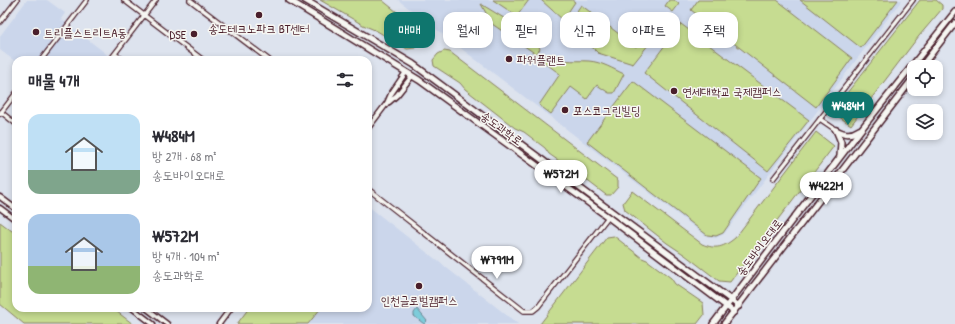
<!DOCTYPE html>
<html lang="ko">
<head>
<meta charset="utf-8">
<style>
	:root { --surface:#fff; --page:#f7f7f7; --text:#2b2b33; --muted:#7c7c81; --accent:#0f766e }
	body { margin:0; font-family:"Patrick Hand","Poor Story",sans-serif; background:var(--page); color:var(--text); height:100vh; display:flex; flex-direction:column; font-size:15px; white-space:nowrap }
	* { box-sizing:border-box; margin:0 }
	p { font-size:13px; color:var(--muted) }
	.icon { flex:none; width:22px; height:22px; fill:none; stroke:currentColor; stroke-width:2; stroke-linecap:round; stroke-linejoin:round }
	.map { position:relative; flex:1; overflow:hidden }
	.panel { position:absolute; left:12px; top:56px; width:360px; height:256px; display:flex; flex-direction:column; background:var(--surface); border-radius:12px; box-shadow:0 2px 6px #0003 }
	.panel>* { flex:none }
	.banner { position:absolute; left:384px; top:12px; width:380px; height:36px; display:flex; gap:8px }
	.fabs { position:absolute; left:907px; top:60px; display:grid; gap:8px }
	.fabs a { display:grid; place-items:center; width:36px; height:36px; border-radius:8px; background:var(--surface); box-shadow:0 2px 6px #0003; font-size:20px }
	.price { position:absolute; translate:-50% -34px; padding:0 9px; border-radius:14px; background:#fff; color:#222; font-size:13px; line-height:26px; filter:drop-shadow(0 1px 2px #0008) }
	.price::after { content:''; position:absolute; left:50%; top:24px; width:12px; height:9px; margin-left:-6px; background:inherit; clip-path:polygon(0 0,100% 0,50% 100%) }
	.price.current { background:var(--accent); color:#fff }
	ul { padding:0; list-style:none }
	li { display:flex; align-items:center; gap:12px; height:100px; padding:0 16px }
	li span { display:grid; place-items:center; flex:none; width:112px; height:80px; border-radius:12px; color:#555 }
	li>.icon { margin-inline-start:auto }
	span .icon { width:48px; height:48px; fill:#fffc; stroke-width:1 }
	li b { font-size:17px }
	h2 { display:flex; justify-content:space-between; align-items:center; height:48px; padding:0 16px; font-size:17px }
	.chip { padding:0 14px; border-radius:12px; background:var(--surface); box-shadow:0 2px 6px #0003; font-size:14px; line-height:36px }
	.chip.current { background:var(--accent); color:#fff }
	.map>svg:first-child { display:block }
	.built { fill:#cbd6eb }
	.green { fill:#c6dc91; stroke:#887e5e }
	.water { fill:#7dccda; stroke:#698794 }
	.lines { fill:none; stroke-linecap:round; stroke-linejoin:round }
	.minor-casing { stroke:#4a1f2b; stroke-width:6 }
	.tertiary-casing { stroke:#4a1f2b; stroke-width:7 }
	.secondary-casing { stroke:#4a1f2b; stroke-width:8 }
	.minor { stroke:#f6f6f2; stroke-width:3.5 }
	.tertiary { stroke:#f6f6f2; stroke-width:4 }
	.secondary { stroke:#f6f6f2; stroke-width:5 }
	.poi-dot { fill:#4a1f2b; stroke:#f6f6f2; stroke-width:1.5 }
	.labels { text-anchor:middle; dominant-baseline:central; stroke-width:3; stroke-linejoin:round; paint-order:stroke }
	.poi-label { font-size:12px; fill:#4a1f2b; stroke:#f6f6f2; text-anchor:start }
	.street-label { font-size:12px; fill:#4a1f2b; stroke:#f6f6f2 }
</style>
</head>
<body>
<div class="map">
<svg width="955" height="324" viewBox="0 0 955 324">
	<rect width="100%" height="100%" fill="#dde3ee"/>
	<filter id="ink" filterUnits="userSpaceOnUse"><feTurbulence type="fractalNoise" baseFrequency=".025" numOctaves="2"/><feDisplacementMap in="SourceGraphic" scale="8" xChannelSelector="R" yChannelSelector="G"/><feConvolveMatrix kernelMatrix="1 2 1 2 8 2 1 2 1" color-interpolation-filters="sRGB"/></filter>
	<g filter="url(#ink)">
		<g class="built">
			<path d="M27,0H47L65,13L61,19L104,52L112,60H16V62L0,50V36Z"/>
			<path d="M398,0H902L754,194L724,234L716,238L706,236Z"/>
			<path d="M368,206L518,324H237L249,308H368Z"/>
		</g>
		<g class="green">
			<path d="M320,0H382L422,32V40L415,48L407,49L377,31L363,25Z"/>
			<path d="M493,0H529L517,16Z"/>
			<path d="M541,0H572L575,2L563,20Z"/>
			<path d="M669,0H674L679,4L673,12L665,6Z"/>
			<path d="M698,0H777L852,58L816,107L691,10Z"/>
			<path d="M800,0H898L861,48Z"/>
			<path d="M920,0H936L942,5V9L919,36L851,125L832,112Z"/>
			<path d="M481,4L512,23L538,44L540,49L536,54L492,24Z"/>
			<path d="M581,5L636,47L657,18L665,24L633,64L598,53L568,24Z"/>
			<path d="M681,24L809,120L768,171L644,73Z"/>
			<path d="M444,51L450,52L618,180V187L611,195H606L572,169L562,163L549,154L545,148L524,132L515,128L465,89L460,83L434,66L433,60L438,54Z"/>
			<path d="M546,54C564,63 570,60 589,61C602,62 613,69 624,74L614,93H609L597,85L587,99L571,87L551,114L539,105L560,74L541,60Z"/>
			<path d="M633,81L761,178L723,233L716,236L707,235L587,142Z"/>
			<path d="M816,132L834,146L730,282L719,281L685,255L667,243L625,210L623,203L632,191L702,244C716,250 724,247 735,238Z"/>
			<path d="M0,222L16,234V308H112L133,324H24L0,304Z"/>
			<path d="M614,236L642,258L647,260L671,278L675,284L703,303L704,315L697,324H540L607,237Z"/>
			<path d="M249,308H321L308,324H237Z"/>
		</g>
		<path class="water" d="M417,309L427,321L424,324L414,316V313Z"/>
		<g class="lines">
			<g class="minor-casing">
				<g id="minor">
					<path d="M124,0L203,60"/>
					<path d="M190,0L269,60"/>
					<path d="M0,22L17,0"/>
					<path d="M115,54L123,60"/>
					<path d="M41,60L87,0"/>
					<path d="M110,60L156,0"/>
					<path d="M1,112L16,124"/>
					<path d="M0,114L16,93"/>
					<path d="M820,119L836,130"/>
					<path d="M773,179L913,0"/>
					<path d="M368,189L524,311H533L538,307L608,217"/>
				</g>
			</g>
			<g class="tertiary-casing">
				<g id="tertiary">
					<path d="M389,102L397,95L412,76"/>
					<path d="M368,128L387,103L391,94L406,72"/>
					<path d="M0,197L16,209"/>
					<path d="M0,208L16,220"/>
					<path d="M132,308L153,324"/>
					<path d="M146,308L167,324"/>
					<path d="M219,324L231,308"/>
				</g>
			</g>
			<g class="secondary-casing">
				<g id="secondary">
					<path d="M289,0L419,80L608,217L734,312"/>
					<path d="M305,0L413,64L739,306"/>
					<path d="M921,67L955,23"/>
					<path d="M836,130C844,134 850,136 859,130"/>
					<path d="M836,130L841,142L840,156"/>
					<path d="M713,324L863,127L955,12"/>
					<path d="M724,324L914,77"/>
				</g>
			</g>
			<use href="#minor" class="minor"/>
			<use href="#tertiary" class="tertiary"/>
			<use href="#secondary" class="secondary"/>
		</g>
	</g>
	<g class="poi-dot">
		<circle cx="259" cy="15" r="4"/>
		<circle cx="36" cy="32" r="4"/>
		<circle cx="194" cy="34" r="4"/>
		<circle cx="509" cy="59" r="4"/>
		<circle cx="674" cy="91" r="4"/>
		<circle cx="565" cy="110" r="4"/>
		<circle cx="419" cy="286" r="4"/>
	</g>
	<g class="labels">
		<g class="poi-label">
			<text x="259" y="28" text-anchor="middle">송도테크노파크 BT센터</text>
			<text x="44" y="32">트리플스트리트A동</text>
			<text x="186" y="34" text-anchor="end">DSE</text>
			<text x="517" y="59">파워플랜트</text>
			<text x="682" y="91">연세대학교 국제캠퍼스</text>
			<text x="573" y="110">포스코그린빌딩</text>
			<text x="419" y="300" text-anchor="middle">인천글로벌캠퍼스</text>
		</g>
		<g class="street-label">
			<text transform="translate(502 128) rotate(36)">송도과학로</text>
			<text transform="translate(759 247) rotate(-53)">송도바이오대로</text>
		</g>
	</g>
</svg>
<div class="fabs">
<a><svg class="icon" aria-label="locate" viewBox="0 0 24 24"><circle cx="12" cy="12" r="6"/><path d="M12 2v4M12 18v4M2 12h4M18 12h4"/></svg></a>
<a><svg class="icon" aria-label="layers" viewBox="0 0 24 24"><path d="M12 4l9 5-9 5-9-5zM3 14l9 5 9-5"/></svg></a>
</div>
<b class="price current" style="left:848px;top:126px">₩484M</b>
<b class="price" style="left:561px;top:194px">₩572M</b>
<b class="price" style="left:826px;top:206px">₩422M</b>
<b class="price" style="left:497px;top:280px">₩791M</b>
<div class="banner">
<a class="chip current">매매</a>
<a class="chip">월세</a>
<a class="chip">필터</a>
<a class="chip">신규</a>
<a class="chip">아파트</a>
<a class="chip">주택</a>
</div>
<section class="panel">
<h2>매물 4개<svg class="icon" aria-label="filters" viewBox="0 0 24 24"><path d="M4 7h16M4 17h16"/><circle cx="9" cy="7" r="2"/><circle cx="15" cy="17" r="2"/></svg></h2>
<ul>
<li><span style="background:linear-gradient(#bfe0f5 70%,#7fa58c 0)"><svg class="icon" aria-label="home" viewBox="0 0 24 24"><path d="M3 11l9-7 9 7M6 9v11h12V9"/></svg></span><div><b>₩484M</b><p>방 2개 · 68 m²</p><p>송도바이오대로</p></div></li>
<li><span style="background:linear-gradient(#a9c7e8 65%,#8fb573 0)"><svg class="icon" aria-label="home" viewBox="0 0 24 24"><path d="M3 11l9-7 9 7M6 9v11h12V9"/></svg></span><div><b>₩572M</b><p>방 4개 · 104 m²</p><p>송도과학로</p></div></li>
</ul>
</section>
</div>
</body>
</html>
